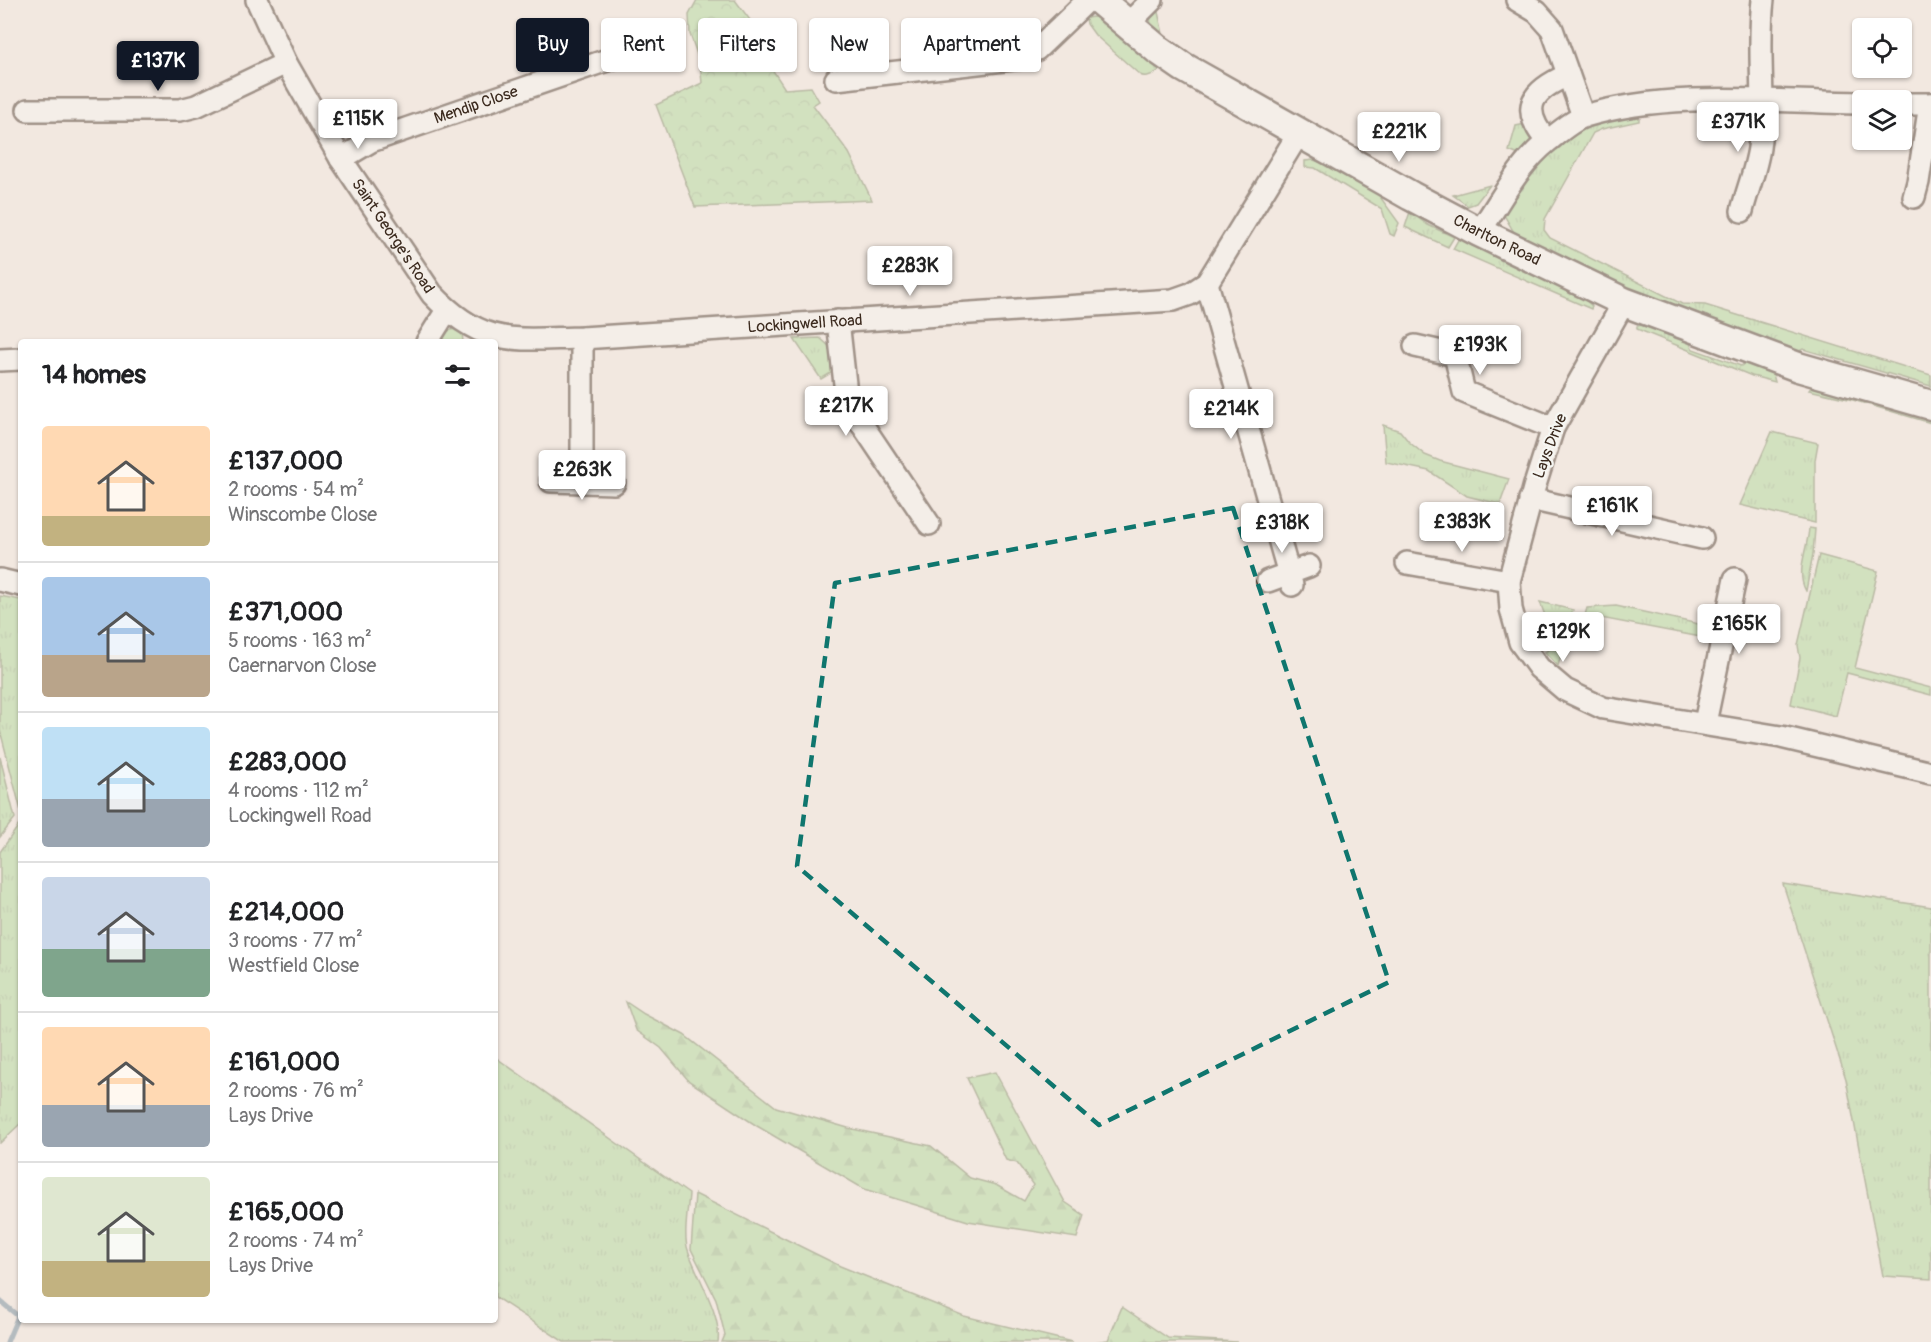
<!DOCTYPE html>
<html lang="en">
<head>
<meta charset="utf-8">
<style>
	:root { --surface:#fff; --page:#f2f2f2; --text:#202124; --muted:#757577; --line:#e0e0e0; --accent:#111827 }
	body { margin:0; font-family:Pangolin,sans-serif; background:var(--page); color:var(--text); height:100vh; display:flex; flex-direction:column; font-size:22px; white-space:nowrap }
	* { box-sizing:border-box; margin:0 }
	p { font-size:20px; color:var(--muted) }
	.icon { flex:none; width:33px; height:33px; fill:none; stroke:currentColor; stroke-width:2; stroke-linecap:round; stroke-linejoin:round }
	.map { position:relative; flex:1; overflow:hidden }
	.panel { position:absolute; left:18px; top:339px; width:480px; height:984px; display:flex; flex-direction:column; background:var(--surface); border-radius:6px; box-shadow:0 2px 4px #0004 }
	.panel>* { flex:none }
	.banner { position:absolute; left:516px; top:18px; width:570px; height:54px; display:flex; gap:12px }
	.controls { position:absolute; left:1852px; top:18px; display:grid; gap:12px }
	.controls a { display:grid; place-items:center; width:60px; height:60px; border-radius:6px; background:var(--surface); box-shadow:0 2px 4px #0004; font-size:30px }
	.price { position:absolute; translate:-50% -51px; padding:0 14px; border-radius:6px; background:#fff; color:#222; font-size:20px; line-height:39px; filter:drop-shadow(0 2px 3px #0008) }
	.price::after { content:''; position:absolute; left:50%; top:36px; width:18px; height:14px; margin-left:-9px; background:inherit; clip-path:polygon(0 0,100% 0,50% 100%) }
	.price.on { background:var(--accent); color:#fff }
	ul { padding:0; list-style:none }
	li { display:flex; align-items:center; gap:18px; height:150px; padding:0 24px }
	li+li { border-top:2px solid var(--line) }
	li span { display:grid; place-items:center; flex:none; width:168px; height:120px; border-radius:6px; color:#555 }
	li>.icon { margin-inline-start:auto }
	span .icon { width:72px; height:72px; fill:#fffc; stroke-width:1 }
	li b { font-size:26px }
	h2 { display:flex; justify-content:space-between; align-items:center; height:72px; padding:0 24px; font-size:26px }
	.pill { padding:0 21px; border-radius:6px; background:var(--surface); box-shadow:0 2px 4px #0004; font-size:21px; line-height:54px }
	.pill.on { background:var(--accent); color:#fff }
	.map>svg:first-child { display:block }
	.grass { fill:url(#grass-tufts); stroke:#74825b; stroke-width:1.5 }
	.forest { fill:url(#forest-firs); stroke:#74825b; stroke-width:1.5 }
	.park { fill:url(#park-crowns); stroke:#74825b; stroke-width:1.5 }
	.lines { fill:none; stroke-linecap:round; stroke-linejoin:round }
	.stream { stroke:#698697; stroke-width:5 }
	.street-casing { stroke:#3b2a1e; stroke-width:26 }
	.secondary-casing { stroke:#3b2a1e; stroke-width:33 }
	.street { stroke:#f6f6f2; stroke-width:21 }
	.secondary { stroke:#f6f6f2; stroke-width:28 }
	.marked { fill:none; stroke:#0f766e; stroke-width:4.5; stroke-dasharray:12 8; stroke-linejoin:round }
	.labels { text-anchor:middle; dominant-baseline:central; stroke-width:4.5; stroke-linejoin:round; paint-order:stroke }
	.street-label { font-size:16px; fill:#3b2a1e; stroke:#f6f6f2 }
</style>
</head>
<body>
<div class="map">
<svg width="1931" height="1342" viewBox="0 0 1931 1342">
	<defs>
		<pattern id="grass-tufts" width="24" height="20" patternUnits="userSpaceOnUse" patternTransform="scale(1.5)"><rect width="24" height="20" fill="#acd998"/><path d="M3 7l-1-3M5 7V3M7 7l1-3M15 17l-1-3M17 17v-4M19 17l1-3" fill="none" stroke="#95ba83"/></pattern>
		<pattern id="forest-firs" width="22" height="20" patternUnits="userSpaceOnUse" patternTransform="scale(1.5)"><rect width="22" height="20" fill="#acd998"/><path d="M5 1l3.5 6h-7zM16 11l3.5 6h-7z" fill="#95ba83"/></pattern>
		<pattern id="park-crowns" width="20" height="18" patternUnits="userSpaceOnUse" patternTransform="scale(1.5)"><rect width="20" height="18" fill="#acd998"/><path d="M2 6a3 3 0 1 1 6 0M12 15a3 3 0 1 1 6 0" fill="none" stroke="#95ba83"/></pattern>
	</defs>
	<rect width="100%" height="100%" fill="#f2e8e0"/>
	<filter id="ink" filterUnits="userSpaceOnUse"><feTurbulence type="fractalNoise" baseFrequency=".0167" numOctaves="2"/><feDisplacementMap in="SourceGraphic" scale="12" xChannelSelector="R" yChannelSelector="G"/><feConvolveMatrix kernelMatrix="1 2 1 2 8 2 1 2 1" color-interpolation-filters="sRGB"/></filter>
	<g filter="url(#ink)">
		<g class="grass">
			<path d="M1155,8L1158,12L1164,38L1187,51L1180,54C1165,41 1140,30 1155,8Z"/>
			<path d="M1093,17L1101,18L1163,67C1158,72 1147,79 1140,75L1095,35L1087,24L1086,18Z"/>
			<path d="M1639,116V121L1602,129L1593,133L1545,219L1544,230L1550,238L1682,304L1705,305L1931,375V386L1803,349L1796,353L1673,313L1519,241L1504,215C1517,187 1556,141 1585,128C1601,121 1621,119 1639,116Z"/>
			<path d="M1525,124L1535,139L1519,155L1509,151L1516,126Z"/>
			<path d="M1314,160L1329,166L1378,194L1399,223L1394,236L1390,234L1382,209L1315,168L1305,167V161Z"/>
			<path d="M1490,185L1476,203L1468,206L1453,195Z"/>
			<path d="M1410,212L1428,225L1454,237L1448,247L1405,227Z"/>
			<path d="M1466,238L1581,296L1592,306L1591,309L1453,249L1458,240Z"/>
			<path d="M1647,324L1689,342L1693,349L1741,366L1748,361L1772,370L1775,382L1752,376L1637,329V326Z"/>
			<path d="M455,329L462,332L463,342H433L444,332Z"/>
			<path d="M820,338L830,347L836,370L821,379L794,339Z"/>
			<path d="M1814,384L1931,414V423L1853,400L1809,390Z"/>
			<path d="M1383,425L1400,431L1409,442L1425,455L1440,461L1509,479L1500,504L1467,496L1429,471L1386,462Z"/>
			<path d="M1772,432L1818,443L1815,460V523L1740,505Z"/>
			<path d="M1809,528L1815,529L1813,554L1806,591C1795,573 1808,548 1809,528Z"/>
			<path d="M1819,555L1878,571L1855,668L1931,688V695L1847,673L1836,716L1791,704L1800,658L1798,645Z"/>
			<path d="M0,596L21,600V811L0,730Z"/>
			<path d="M1540,602L1573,610L1558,666L1545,652L1556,645Z"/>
			<path d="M1616,606L1703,625L1708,628L1711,639L1585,615L1587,608Z"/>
			<path d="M0,757L15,818L0,837Z"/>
			<path d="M19,825L21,826V1123L0,1143V852Z"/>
			<path d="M1783,884L1931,907V1279L1883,1276L1846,1079Z"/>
			<path d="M495,1057L689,1194C688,1209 683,1237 688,1250C696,1275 722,1315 718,1342H564L495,1297Z"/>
		</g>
		<g class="forest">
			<path d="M626,1002L644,1014L684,1035L776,1107L848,1128L931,1146L970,1178L996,1185L1024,1201L1033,1185L1017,1163L1006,1160L967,1078L995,1072L1065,1202L1084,1215L1077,1238L968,1221L864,1189L757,1126L689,1081L661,1048L636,1030Z"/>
			<path d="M695,1194L840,1266L964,1316L1072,1342H722L725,1335L716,1299L691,1249Z"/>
			<path d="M1122,1307L1168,1338L1237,1342H1094L1108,1340Z"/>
		</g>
		<path class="park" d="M697,0H735L777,56L768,63L785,89L811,87L819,101L813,105L849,153L872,200L695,207L656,105L702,83L700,63L690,34L689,15Z"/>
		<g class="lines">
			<path class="stream" d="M0,1301L18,1316L7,1342"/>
			<g class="street-casing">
				<g id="street">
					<path id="s1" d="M257,0L286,63L341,159L432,294C483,348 514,339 582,338L1173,300L1190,294L1207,283L1299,133"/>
					<path d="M1517,0L1537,12L1552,29L1583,116"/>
					<path d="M1128,24L1152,0"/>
					<path d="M836,79L1022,58L1037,49L1088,0"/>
					<path d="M1902,104H1931"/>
					<path d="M28,110H180L196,106L286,63"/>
					<path d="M1547,141C1518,107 1533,90 1568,75"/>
					<path id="s2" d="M341,159L371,141L613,58"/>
					<path d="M1914,197L1918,182L1930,104"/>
					<path d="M1742,211C1747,191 1756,169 1759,148C1766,99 1757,49 1763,0"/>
					<path d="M1479,232C1501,201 1517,166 1548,141C1558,133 1573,120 1585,116C1671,90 1774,102 1863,103"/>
					<path d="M1207,283L1292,585"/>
					<path d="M1624,302L1553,428L1534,488L1509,581L1511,609L1520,642L1539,668L1565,690L1603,708L1781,737L1931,773"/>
					<path d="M838,321L847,402L929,524"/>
					<path d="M582,338V481"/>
					<path d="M427,342L447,310"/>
					<path d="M1415,346L1455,355L1464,392L1553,428"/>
					<path d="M0,360L21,359"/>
					<path d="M551,481L614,483"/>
					<path d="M1530,499L1702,538"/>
					<path d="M1407,563L1509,581"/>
					<path d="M0,580L21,585"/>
					<path d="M1268,581L1309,566"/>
					<path d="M1705,723L1735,579"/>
				</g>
			</g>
			<g class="secondary-casing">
				<g id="secondary">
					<path id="s3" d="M1099,0L1157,49L1183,67L1411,196L1479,232L1624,302L1798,367L1931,405"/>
				</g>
			</g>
			<use href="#street" class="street"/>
			<use href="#secondary" class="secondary"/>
		</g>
	</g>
	<path d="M0 0H1931V1342H0ZM1233,508L1389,982L1099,1125L797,866L835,583Z" fill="#f2e8e0" fill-opacity=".55" fill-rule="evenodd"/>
	<path class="marked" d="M1233,508L1389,982L1099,1125L797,866L835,583Z"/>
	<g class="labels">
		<g class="street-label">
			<text stroke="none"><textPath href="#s2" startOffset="146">Mendip Close</textPath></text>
			<text stroke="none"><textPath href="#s1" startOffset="273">Saint George's Road</textPath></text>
			<text stroke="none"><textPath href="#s3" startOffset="466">Charlton Road</textPath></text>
			<text stroke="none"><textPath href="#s1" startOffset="730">Lockingwell Road</textPath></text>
			<text transform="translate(1550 446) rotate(-69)">Lays Drive</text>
		</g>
	</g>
</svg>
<div class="controls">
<a><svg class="icon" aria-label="locate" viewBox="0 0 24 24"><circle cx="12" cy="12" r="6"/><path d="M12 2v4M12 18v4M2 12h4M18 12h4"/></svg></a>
<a><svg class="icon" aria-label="layers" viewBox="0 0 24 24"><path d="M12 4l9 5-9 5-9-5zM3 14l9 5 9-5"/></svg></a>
</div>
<b class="price on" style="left:158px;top:92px">£137K</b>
<b class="price" style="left:358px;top:150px">£115K</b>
<b class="price" style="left:1738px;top:153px">£371K</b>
<b class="price" style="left:1399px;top:163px">£221K</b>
<b class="price" style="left:910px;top:297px">£283K</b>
<b class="price" style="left:1480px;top:376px">£193K</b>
<b class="price" style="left:846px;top:437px">£217K</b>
<b class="price" style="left:1231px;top:440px">£214K</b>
<b class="price" style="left:582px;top:501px">£263K</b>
<b class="price" style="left:1612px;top:537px">£161K</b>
<b class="price" style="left:1462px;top:553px">£383K</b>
<b class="price" style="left:1282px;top:554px">£318K</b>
<b class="price" style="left:1739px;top:655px">£165K</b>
<b class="price" style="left:1563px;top:663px">£129K</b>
<div class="banner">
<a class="pill on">Buy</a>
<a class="pill">Rent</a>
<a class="pill">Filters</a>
<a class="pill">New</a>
<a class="pill">Apartment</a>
</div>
<section class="panel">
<h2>14 homes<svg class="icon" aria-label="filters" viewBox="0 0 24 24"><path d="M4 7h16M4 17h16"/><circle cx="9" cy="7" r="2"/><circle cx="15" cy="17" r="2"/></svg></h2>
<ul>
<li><span style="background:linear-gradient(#ffd9b3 75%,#c2b280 0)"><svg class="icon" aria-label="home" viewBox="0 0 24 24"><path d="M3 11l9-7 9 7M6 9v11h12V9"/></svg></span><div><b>£137,000</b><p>2 rooms · 54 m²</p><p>Winscombe Close</p></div></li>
<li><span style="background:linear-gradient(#a9c7e8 65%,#b9a48a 0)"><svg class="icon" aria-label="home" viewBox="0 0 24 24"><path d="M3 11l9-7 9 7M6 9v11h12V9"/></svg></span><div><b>£371,000</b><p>5 rooms · 163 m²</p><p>Caernarvon Close</p></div></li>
<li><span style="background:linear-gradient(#bfe0f5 60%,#9aa5b1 0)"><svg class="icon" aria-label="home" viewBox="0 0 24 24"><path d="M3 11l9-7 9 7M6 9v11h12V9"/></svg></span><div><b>£283,000</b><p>4 rooms · 112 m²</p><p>Lockingwell Road</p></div></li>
<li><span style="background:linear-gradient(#c9d6e8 60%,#7fa58c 0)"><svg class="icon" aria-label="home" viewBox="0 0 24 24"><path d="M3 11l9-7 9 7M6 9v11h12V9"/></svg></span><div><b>£214,000</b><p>3 rooms · 77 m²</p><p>Westfield Close</p></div></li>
<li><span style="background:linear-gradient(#ffd9b3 65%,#9aa5b1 0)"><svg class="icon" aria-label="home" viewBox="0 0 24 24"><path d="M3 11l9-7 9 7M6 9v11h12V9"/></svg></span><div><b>£161,000</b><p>2 rooms · 76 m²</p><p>Lays Drive</p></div></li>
<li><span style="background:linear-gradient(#dfe7d0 70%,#c2b280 0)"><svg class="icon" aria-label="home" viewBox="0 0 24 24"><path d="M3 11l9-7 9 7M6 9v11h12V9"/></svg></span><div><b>£165,000</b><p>2 rooms · 74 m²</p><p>Lays Drive</p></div></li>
</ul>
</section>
</div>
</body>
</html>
